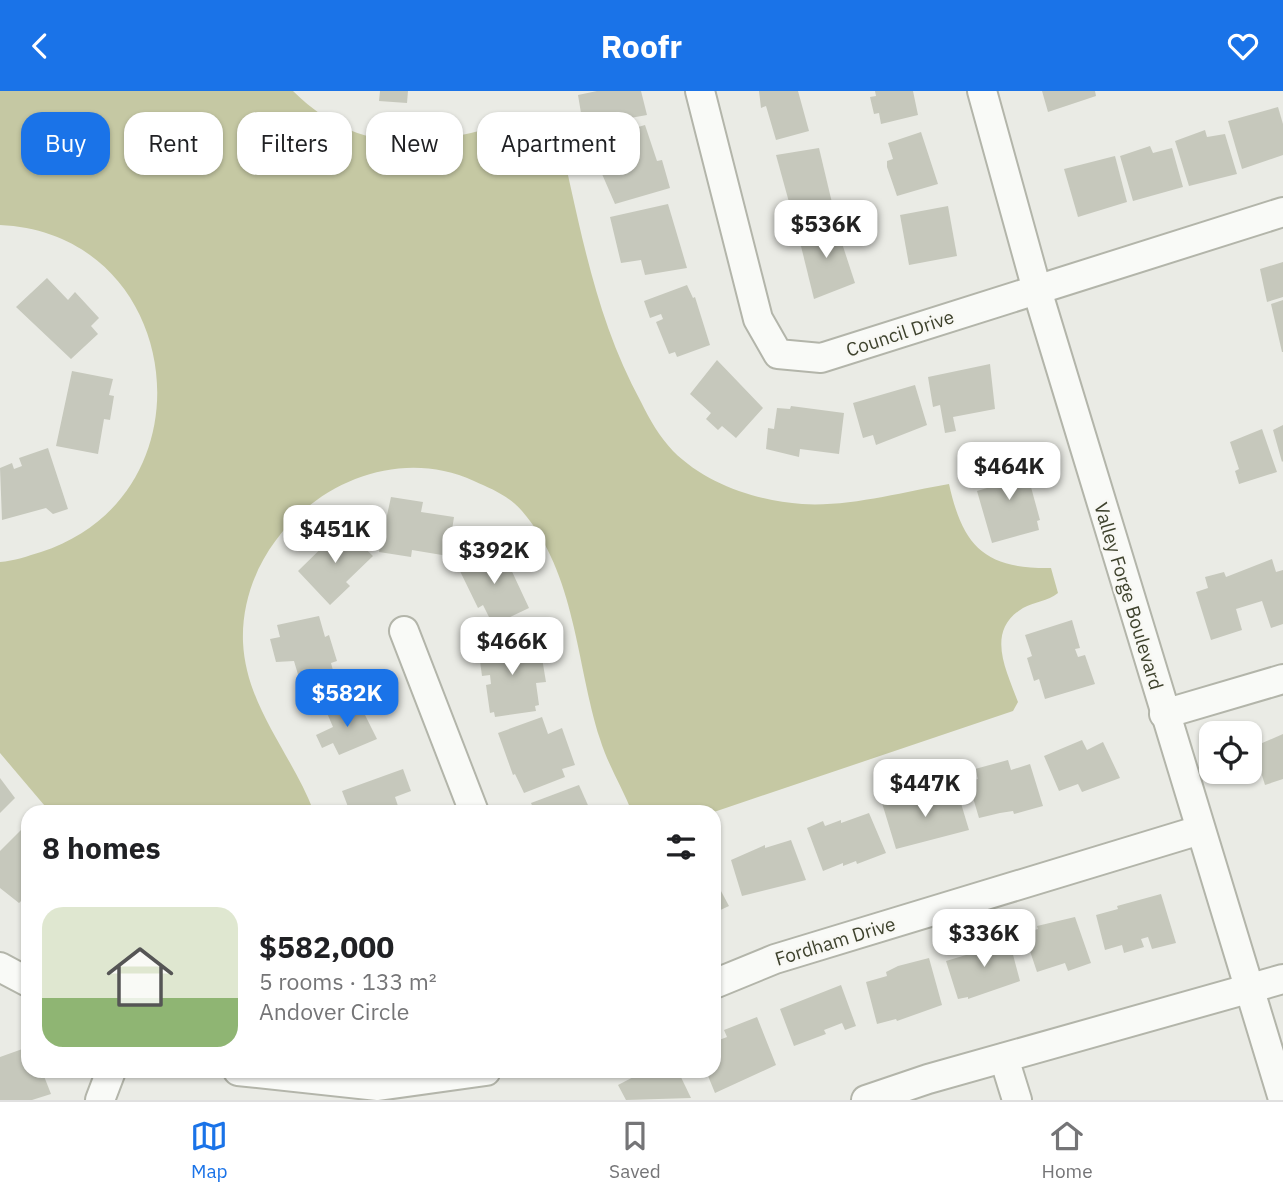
<!DOCTYPE html>
<html lang="en">
<head>
<meta charset="utf-8">
<style>
	:root { --surface:#fff; --page:#f6f6f6; --text:#202124; --muted:#757577; --line:#e0e0e0; --accent:#1a73e8 }
	body { margin:0; font-family:"IBM Plex Sans",sans-serif; background:var(--page); color:var(--text); height:100vh; display:flex; flex-direction:column; font-size:26px; white-space:nowrap }
	* { box-sizing:border-box; margin:0 }
	p { font-size:23px; color:var(--muted) }
	.icon { flex:none; width:38px; height:38px; fill:none; stroke:currentColor; stroke-width:2; stroke-linecap:round; stroke-linejoin:round }
	.map { position:relative; flex:1; overflow:hidden }
	.drawer { position:absolute; left:21px; top:714px; width:700px; height:273px; display:flex; flex-direction:column; background:var(--surface); border-radius:21px; box-shadow:0 2px 5px #0004 }
	.drawer>* { flex:none }
	.hud { position:absolute; left:21px; top:21px; width:700px; height:63px; display:flex; gap:14px }
	.tools { position:absolute; left:1199px; top:630px; display:grid; gap:14px }
	.tools a { display:grid; place-items:center; width:63px; height:63px; border-radius:14px; background:var(--surface); box-shadow:0 2px 5px #0004; font-size:35px }
	.price { position:absolute; translate:-50% -60px; padding:0 16px; border-radius:14px; background:#fff; color:#222; font-size:23px; line-height:46px; filter:drop-shadow(0 2px 4px #0008) }
	.price::after { content:''; position:absolute; left:50%; top:42px; width:21px; height:16px; margin-left:-10px; background:inherit; clip-path:polygon(0 0,100% 0,50% 100%) }
	.price.active { background:var(--accent); color:#fff }
	ul { padding:0; list-style:none }
	li { display:flex; align-items:center; gap:21px; height:175px; padding:0 21px }
	li span { display:grid; place-items:center; flex:none; width:196px; height:140px; border-radius:21px; color:#555 }
	li>.icon { margin-inline-start:auto }
	span .icon { width:84px; height:84px; fill:#fffc; stroke-width:1 }
	li b { font-size:30px }
	h2 { display:flex; justify-content:space-between; align-items:center; height:84px; padding:0 21px; font-size:30px }
	.pill { padding:0 24px; border-radius:21px; background:var(--surface); box-shadow:0 2px 5px #0004; font-size:24px; line-height:63px }
	.pill.active { background:var(--accent); color:#fff }
	header { display:flex; justify-content:space-between; align-items:center; height:91px; padding:0 21px; background:var(--accent); color:#fff; font-size:32px; font-weight:700 }
	.menu { display:flex; justify-content:space-around; align-items:center; height:98px; border-top:2px solid var(--line); background:var(--surface); font-size:19px; color:var(--muted) }
	.menu a { display:grid; justify-items:center; gap:4px }
	.menu .active { color:var(--accent) }
	.map>svg:first-child { display:block }
	.water { fill:#c5c8a3 }
	.building { fill:#c6c8bc }
	.lines { fill:none; stroke-linecap:round; stroke-linejoin:round }
	.minor-casing { stroke:#b3b5aa; stroke-width:32 }
	.minor { stroke:#f9faf7; stroke-width:28 }
	.labels { text-anchor:middle; dominant-baseline:central; stroke-width:5; stroke-linejoin:round; paint-order:stroke }
	.street-label { font-size:19px; fill:#3e422d; stroke:#f8f8f4 }
</style>
</head>
<body>
<header><svg class="icon" aria-label="back" viewBox="0 0 24 24"><path d="M15 5l-7 7 7 7"/></svg>Roofr<svg class="icon" aria-label="heart" viewBox="0 0 24 24"><path d="M12 20l-8-8c-3-5 5-10 8-4 3-6 11-1 8 4z"/></svg></header>
<div class="map">
<svg width="1283" height="1009" viewBox="0 0 1283 1009">
	<rect width="100%" height="100%" fill="#eaebe5"/>
	<path class="water" d="M0,0H293C372,78 451,49 544,21L554,24C579,124 591,219 641,311C650,329 659,345 673,360C706,393 757,410 802,413C850,416 902,401 949,393C963,456 985,478 1051,477L1058,502C1048,510 1034,511 1023,517C985,540 1006,578 1018,611L1013,620L714,721H632C622,696 608,674 600,648C576,572 576,483 522,420C509,405 492,398 474,390C367,341 239,436 243,551C246,616 292,663 314,721H50L0,662V471C14,470 28,465 41,461C217,404 185,142 0,134Z"/>
	<g class="building">
		<path d="M380,0H408L407,12L379,10Z"/>
		<path d="M597,0H641L647,24L619,29V26L583,34L578,4Z"/>
		<path d="M759,0H798L809,40L776,49L766,15L761,17Z"/>
		<path d="M875,0H913L918,24L881,33L879,22L874,23L870,6L876,5Z"/>
		<path d="M1042,0H1095L1096,5L1048,21Z"/>
		<path d="M1278,16L1283,33V64L1242,78L1228,30Z"/>
		<path d="M645,34L657,70L662,69L670,97L615,113L602,83L606,82L597,48Z"/>
		<path d="M1205,39L1207,46L1225,43L1237,83L1189,95L1175,50Z"/>
		<path d="M921,41L938,93L897,105L887,76V70L893,68L888,52Z"/>
		<path d="M1150,55L1153,62L1172,57L1183,96L1133,110L1120,65Z"/>
		<path d="M819,57L833,116L792,122L776,64Z"/>
		<path d="M1115,65L1127,111L1078,126L1064,78Z"/>
		<path d="M668,113L687,177L645,184L641,169L621,172L610,126Z"/>
		<path d="M948,115L957,165L909,174L900,124Z"/>
		<path d="M835,131L855,192L814,208L798,143Z"/>
		<path d="M1283,171V206L1267,211L1260,178Z"/>
		<path d="M47,187L68,209L75,201L99,227L91,235L98,243L71,268L16,216Z"/>
		<path d="M687,194L693,207L695,206L710,254L677,266L675,261L669,263L656,231L663,228L661,223L650,227L644,210Z"/>
		<path d="M1283,209V261H1282L1271,213Z"/>
		<path d="M717,269L763,317L736,347L722,335L718,339L706,328L711,322L690,303Z"/>
		<path d="M990,273L995,318L953,326L956,340L945,342L940,314L933,316L928,286Z"/>
		<path d="M72,280L113,288L109,304L114,305L110,329L104,328L98,363L56,355Z"/>
		<path d="M915,294L927,334L876,354L873,344L863,347L853,312Z"/>
		<path d="M791,315L844,322L839,363L800,358L799,366L766,358L768,337L774,338L777,317L790,318Z"/>
		<path d="M1283,334V370L1282,371L1273,339Z"/>
		<path d="M1262,338L1277,381L1239,393L1235,380L1239,378L1230,351Z"/>
		<path d="M48,357L68,418L53,423L46,417L2,429L0,377L12,372L14,378L22,375L19,367Z"/>
		<path d="M1023,367L1040,429L1037,430L1039,439L992,452L977,400L987,397L982,381Z"/>
		<path d="M391,406L423,411L421,421L454,426L448,465L412,459L411,466L379,461Z"/>
		<path d="M343,436L373,465L346,491L350,495L330,514L298,480Z"/>
		<path d="M501,457L529,517L493,534L483,514L478,517L458,476Z"/>
		<path d="M1272,468L1276,481L1283,479V533L1271,537L1262,510L1236,518L1242,539L1211,549L1196,501L1208,497L1205,486L1224,481L1226,486Z"/>
		<path d="M319,525L325,546L329,544L337,570L331,572L335,587L302,597L294,570L276,571L270,548L280,546L277,534Z"/>
		<path d="M1072,529L1080,557L1075,558L1078,566L1085,564L1095,593L1045,608L1039,588L1034,590L1027,567L1032,565L1025,544Z"/>
		<path d="M529,548L532,568L542,567L546,591L536,592L539,614L535,615L536,620L495,626L494,621L490,622L486,594L491,593L490,584L482,585L478,555Z"/>
		<path d="M353,610L358,620L362,618L377,648L339,664L333,652L322,657L316,644L333,636L327,622Z"/>
		<path d="M542,626L548,643L562,637L575,674L562,678L565,686L524,702L515,683L513,684L498,642Z"/>
		<path d="M1283,643V688L1265,694L1253,656Z"/>
		<path d="M1082,649L1087,659L1103,651L1120,687L1082,701L1078,693L1059,700L1044,665Z"/>
		<path d="M1008,669L1011,679L1030,673L1043,715L1014,723L1013,720L1000,722L979,727L968,690L978,688L975,678Z"/>
		<path d="M403,678L411,700L395,706L400,721H350L342,700Z"/>
		<path d="M0,687L15,707L0,722Z"/>
		<path d="M579,694L591,721H535L531,712Z"/>
		<path d="M957,699L969,739L896,758L882,712L901,706L903,713L919,708L920,711Z"/>
		<path d="M869,722L886,762L857,773L856,770L843,775V772L823,780L807,737L823,730L825,735L841,729V732Z"/>
		<path d="M25,735L28,739V810L25,806L19,812L0,797V760Z"/>
		<path d="M791,749L806,789L742,805L731,769L765,754V757Z"/>
		<path d="M714,787L729,815L714,822Z"/>
		<path d="M1161,803L1176,852L1152,858L1148,846L1141,848L1144,856L1124,862L1122,854L1105,859L1096,824L1118,818L1117,815Z"/>
		<path d="M1075,826L1091,872L1068,880L1065,872L1037,881L1024,842L1038,838L1037,835Z"/>
		<path d="M1008,845L1020,890L968,908V906L958,908L946,870L966,864L965,858Z"/>
		<path d="M929,867L942,914L897,930L896,928L877,933L866,891L887,885L886,881L898,875Z"/>
		<path d="M841,894L856,935L845,939L842,932L824,939L826,943L794,955L780,918Z"/>
		<path d="M757,926L776,974L715,1002L706,980H714V951L727,946L724,939Z"/>
		<path d="M28,956V980H42L51,1003L32,1009H0V966Z"/>
		<path d="M645,980H678L691,1007L626,1009L618,994Z"/>
	</g>
	<g class="lines">
		<g class="minor-casing">
			<g id="minor">
				<path d="M700,0L758,228L778,263L821,267L1283,121"/>
				<path d="M982,0L1037,199L1283,1008"/>
				<path d="M404,540L474,721"/>
				<path d="M1164,623L1283,588"/>
				<path d="M0,876L28,891"/>
				<path d="M714,893L775,868L1200,739"/>
				<path d="M1004,967L1017,1009"/>
				<path d="M238,980L378,995L486,980"/>
				<path d="M100,1009L111,980"/>
				<path d="M866,1009L928,988L1283,888"/>
			</g>
		</g>
		<use href="#minor" class="minor"/>
	</g>
	<g class="labels">
		<g class="street-label">
			<text transform="translate(900 242) rotate(-18)">Council Drive</text>
			<text transform="translate(1129 505) rotate(73)">Valley Forge Boulevard</text>
			<text transform="translate(835 850) rotate(-17)">Fordham Drive</text>
		</g>
	</g>
</svg>
<div class="tools">
<a><svg class="icon" aria-label="locate" viewBox="0 0 24 24"><circle cx="12" cy="12" r="6"/><path d="M12 2v4M12 18v4M2 12h4M18 12h4"/></svg></a>
</div>
<b class="price" style="left:826px;top:169px">$536K</b>
<b class="price" style="left:1009px;top:411px">$464K</b>
<b class="price" style="left:335px;top:474px">$451K</b>
<b class="price" style="left:494px;top:495px">$392K</b>
<b class="price" style="left:512px;top:586px">$466K</b>
<b class="price active" style="left:347px;top:638px">$582K</b>
<b class="price" style="left:925px;top:728px">$447K</b>
<b class="price" style="left:984px;top:878px">$336K</b>
<div class="hud">
<a class="pill active">Buy</a>
<a class="pill">Rent</a>
<a class="pill">Filters</a>
<a class="pill">New</a>
<a class="pill">Apartment</a>
</div>
<section class="drawer">
<h2>8 homes<svg class="icon" aria-label="filters" viewBox="0 0 24 24"><path d="M4 7h16M4 17h16"/><circle cx="9" cy="7" r="2"/><circle cx="15" cy="17" r="2"/></svg></h2>
<ul>
<li><span style="background:linear-gradient(#dfe7d0 65%,#8fb573 0)"><svg class="icon" aria-label="home" viewBox="0 0 24 24"><path d="M3 11l9-7 9 7M6 9v11h12V9"/></svg></span><div><b>$582,000</b><p>5 rooms · 133 m²</p><p>Andover Circle</p></div></li>
</ul>
</section>
</div>
<nav class="menu">
<a class="active"><svg class="icon" aria-label="map" viewBox="0 0 24 24"><path d="M3 6l6-2 6 2 6-2v14l-6 2-6-2-6 2zM9 4v14M15 6v14"/></svg>Map</a>
<a><svg class="icon" aria-label="saved" viewBox="0 0 24 24"><path d="M7 4h10v16l-5-4-5 4z"/></svg>Saved</a>
<a><svg class="icon" aria-label="home" viewBox="0 0 24 24"><path d="M3 11l9-7 9 7M6 9v11h12V9"/></svg>Home</a>
</nav>
</body>
</html>
